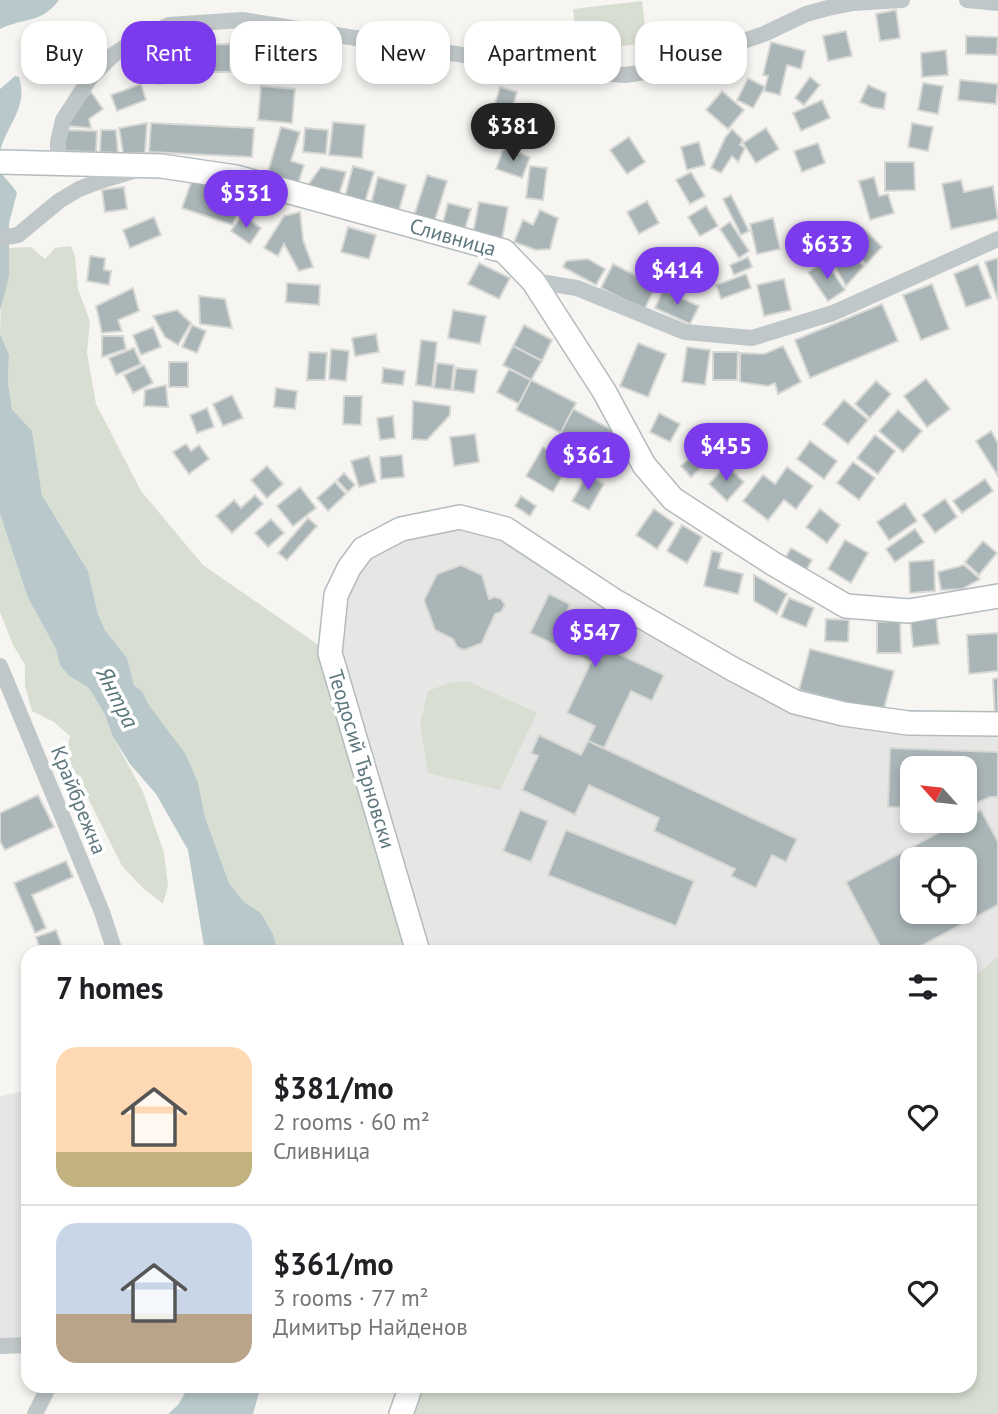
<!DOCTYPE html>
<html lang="en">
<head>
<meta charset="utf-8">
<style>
	:root { --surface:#fff; --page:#f6f6f6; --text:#202124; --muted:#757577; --line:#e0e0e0; --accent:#7c3aed }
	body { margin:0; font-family:"PT Sans",sans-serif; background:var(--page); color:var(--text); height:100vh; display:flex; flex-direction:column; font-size:26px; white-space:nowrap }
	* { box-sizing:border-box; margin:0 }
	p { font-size:23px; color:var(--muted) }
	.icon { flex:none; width:38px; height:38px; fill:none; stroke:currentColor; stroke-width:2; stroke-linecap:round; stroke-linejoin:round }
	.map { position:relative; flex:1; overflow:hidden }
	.sheet { position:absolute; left:21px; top:945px; width:956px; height:448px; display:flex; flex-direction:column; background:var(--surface); border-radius:21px; box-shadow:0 4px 10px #0003 }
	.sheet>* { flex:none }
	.banner { position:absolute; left:21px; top:21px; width:957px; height:63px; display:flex; gap:14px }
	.needle { width:46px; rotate:297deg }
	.fabs { position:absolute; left:900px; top:756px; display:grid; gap:14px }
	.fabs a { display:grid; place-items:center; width:77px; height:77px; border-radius:14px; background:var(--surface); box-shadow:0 4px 10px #0003; font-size:35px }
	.price { position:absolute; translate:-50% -60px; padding:0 16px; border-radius:24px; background:var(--accent); color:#fff; font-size:23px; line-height:46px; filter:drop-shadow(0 2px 4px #0008) }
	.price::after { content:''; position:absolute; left:50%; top:42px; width:21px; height:16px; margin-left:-10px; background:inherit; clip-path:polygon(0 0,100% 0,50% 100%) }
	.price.on { background:#222; color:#fff }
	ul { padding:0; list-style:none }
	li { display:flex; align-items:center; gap:21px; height:175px; padding:0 35px }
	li+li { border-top:2px solid var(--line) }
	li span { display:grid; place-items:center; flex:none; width:196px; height:140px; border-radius:21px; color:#555 }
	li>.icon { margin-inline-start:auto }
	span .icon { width:84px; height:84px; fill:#fffc; stroke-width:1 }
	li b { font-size:30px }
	h2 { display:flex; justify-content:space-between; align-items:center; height:84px; padding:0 35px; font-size:30px }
	.chip { padding:0 24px; border-radius:21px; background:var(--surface); box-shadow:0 4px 10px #0003; font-size:24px; line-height:63px }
	.chip.on { background:var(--accent); color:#fff }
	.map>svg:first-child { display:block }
	.built { fill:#e6e7e5; fill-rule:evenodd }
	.green { fill:#d9ded2 }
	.water { fill:#b9c9cb }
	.building { fill:#a9b5b7; stroke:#d7d7d4; stroke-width:2; fill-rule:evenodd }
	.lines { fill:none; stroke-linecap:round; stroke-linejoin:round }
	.secondary-casing { stroke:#b3bbbd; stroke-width:26 }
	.street { stroke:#c0c7c9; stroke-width:16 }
	.secondary { stroke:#fff; stroke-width:23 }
	.labels { text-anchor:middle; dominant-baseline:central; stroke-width:7; stroke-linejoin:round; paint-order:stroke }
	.street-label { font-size:21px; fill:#5f787f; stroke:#fff }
	.water-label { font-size:23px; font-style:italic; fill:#5a787b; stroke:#fff }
</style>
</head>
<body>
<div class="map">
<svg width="998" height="1414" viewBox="0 0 998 1414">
	<rect width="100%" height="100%" fill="#f6f5f2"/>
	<g class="built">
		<path d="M460,517L795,702L998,724V956L970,980V952H418L330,653L336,595L363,549ZM912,768H964V821H912ZM912,859H964V912H912Z"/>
		<path d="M20,1092H28V1331L14,1344L0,1345V1096Z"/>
	</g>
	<g class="green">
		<path d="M642,1L647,43L578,51L573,9Z"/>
		<path d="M71,246L75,256L78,289L90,321L87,353L96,404L141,491L203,565L330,653L406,952H278L273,934L261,913L244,902L229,883L205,817L198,782L185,753L149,705L142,691L134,685L127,658L105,630L98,614L88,571L42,495L32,431L12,409L8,383L9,355L0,334L1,301L9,277V248L31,247L45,259L55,248Z"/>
		<path d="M0,514L28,598L56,649L60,665L69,676L89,688L105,715L113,737L143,792L164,853L168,886L163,904L141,886L122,866L66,754L70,736L54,722L32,711L25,686V665L13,645L0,612Z"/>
		<path d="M451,682H470L537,713L500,790L428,773L420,724L428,691Z"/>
		<path d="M998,956V1414H401L411,1386H970V980Z"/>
	</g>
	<g class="water">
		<path d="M0,0H59C41,24 25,17 0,29Z"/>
		<path d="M15,76L19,77C29,108 6,125 0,152V89Z"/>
		<path d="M0,170C1,175 13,185 17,193L9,223V277L0,311Z"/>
		<path d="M0,334L9,355L8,383L12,409L32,431L42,495L88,571L98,614L105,630L127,658L134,685L142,691L149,705L185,753L198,782L205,817L229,883L244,902L261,913L273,934L278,952H205L188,850L156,794L130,764L113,737L105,715L89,688L69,676L60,665L56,649L28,598L0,514Z"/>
		<path d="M189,1386H261L253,1414H168L178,1405Z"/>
	</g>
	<g class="building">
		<path d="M896,10L900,38L880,41L876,14Z"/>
		<path d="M846,31L852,56L828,61L823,36Z"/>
		<path d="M966,36L998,37L997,55L966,54Z"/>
		<path d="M771,42L805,51L801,69L787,65L780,95L764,91L768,76L763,75Z"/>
		<path d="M230,44V72H201L200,45Z"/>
		<path d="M946,50L948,75L922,77L921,53Z"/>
		<path d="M179,56L182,81L158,84L155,59Z"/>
		<path d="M810,77L820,85L804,105L795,98Z"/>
		<path d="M748,78L765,87L753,108L737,100Z"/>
		<path d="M960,80L998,84L996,104L958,100Z"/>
		<path d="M923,83L943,86L938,114L918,110Z"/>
		<path d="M141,84L146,100L117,111L111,95Z"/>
		<path d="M868,85L886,93L884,109L871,107L860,102Z"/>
		<path d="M261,86L295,89L292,123L258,120Z"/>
		<path d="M500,87L517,92L507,125L490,121Z"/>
		<path d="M722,91L744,110L728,129L706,110Z"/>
		<path d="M91,92L103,109L89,119L91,128L68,126L72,110Z"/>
		<path d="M822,100L830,118L801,131L793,113Z"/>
		<path d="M333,122L365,125L362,158L329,155Z"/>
		<path d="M147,123L145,153H123L119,128Z"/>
		<path d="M151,123L254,128L252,157L149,152Z"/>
		<path d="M912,123L933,127L928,151L908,147Z"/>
		<path d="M281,127L300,132L291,161L304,165L298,184L267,175Z"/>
		<path d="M305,128L328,130L326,154L303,152Z"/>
		<path d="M766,128L779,149L756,163L743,143Z"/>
		<path d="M732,129L743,140L740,145L745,148L738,162L732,156L721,173L711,168L725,138Z"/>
		<path d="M65,130L97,131L96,152L64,151Z"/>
		<path d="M101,130H116L118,153L100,152Z"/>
		<path d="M629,137L645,162L627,174L610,150Z"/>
		<path d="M699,142L705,165L687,170L681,147Z"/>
		<path d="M818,143L825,163L802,172L794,151Z"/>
		<path d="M504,147L530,157L522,178L496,169Z"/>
		<path d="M885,162H914L915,190L885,191Z"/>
		<path d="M353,166L374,172L364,205L344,200Z"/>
		<path d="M530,166L547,168L543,200L526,198Z"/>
		<path d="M321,167L346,172L338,198L305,189Z"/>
		<path d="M691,172L705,196L690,204L676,180Z"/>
		<path d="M427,175L447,181L434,223L414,216Z"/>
		<path d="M378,177L406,185L398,214L370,207Z"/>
		<path d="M874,177L879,196L888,194L894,213L870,220L859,181Z"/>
		<path d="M192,180L242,197L233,225L182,208Z"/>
		<path d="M961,180L964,192L993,186L998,219L951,229L942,184Z"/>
		<path d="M124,187L127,209L105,212L102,190Z"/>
		<path d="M731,195L749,231L741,235L723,199Z"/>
		<path d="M647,201L659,223L639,234L627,212Z"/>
		<path d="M479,202L508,207L502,239L473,233Z"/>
		<path d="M448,203L471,209L464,232L442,226Z"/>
		<path d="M706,206L718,226L700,236L688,217Z"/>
		<path d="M540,210L558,218L550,249L536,250L514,242L523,220L533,225Z"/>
		<path d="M300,212L303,240L313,267L299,271L284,244L278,256L264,248L284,216Z"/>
		<path d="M242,215L261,228L250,244L231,231Z"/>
		<path d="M154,217L161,235L130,248L123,230Z"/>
		<path d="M773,218L780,249L757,254L750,224Z"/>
		<path d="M730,222L749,251L739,258L720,229Z"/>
		<path d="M348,227L376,235L369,259L341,252Z"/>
		<path d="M863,228L882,247L866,264L846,245Z"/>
		<path d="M845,247L864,266L846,286L832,261Z"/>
		<path d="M648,251L658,259L672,260L669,277L653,275L637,261Z"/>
		<path d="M684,254L700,262L684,293L668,285Z"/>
		<path d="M90,256L105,258L104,270L111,271L109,285L87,281Z"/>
		<path d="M748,257L752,267L734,275L730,265Z"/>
		<path d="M998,258V300L985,262Z"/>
		<path d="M588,259L605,269L596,285L563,267L566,261Z"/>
		<path d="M825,261L845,290L828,301L808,272Z"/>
		<path d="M479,263L510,278L499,299L468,284Z"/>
		<path d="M613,264L656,286L644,310L601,288Z"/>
		<path d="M978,264L991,298L966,307L954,274Z"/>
		<path d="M746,274L751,288L721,299L716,285Z"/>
		<path d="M784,279L791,310L764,316L757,285Z"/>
		<path d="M287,283L320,285L319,305L286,302Z"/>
		<path d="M932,284L949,329L921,340L903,295Z"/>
		<path d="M133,288L139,311L118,320L122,331L102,333L96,306Z"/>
		<path d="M663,290L699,306L690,324L655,308Z"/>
		<path d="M199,296L225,299L232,328L200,324Z"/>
		<path d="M882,304L898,341L810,378L795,340Z"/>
		<path d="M177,310L191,323L178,345L165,337L153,316Z"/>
		<path d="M453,310L486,316L480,344L448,338Z"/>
		<path d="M192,325L206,331L197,353L182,347Z"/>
		<path d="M524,325L552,340L542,361L513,346Z"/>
		<path d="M153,327L161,347L141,355L133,335Z"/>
		<path d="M376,334L379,352L355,356L352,338Z"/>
		<path d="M102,336H123L126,349L102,357Z"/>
		<path d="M421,340L437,342L432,387L416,385Z"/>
		<path d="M638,343L666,354L648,397L620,386Z"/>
		<path d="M513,346L542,361L531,380L503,365Z"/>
		<path d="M783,346L801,382L778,394L775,383L768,386L740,382V353L764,354Z"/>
		<path d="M687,347L710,350L705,385L682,382Z"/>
		<path d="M134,348L141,364L116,375L109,358Z"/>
		<path d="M331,349L349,351L346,381L329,379Z"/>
		<path d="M309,352L327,353L325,380H307Z"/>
		<path d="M713,352H738L737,380H713Z"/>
		<rect x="169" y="362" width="19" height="25"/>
		<path d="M437,363L454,365L451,390L434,388Z"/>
		<path d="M144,365L153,383L133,393L124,375Z"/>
		<path d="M383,368L405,371L403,385L382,383Z"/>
		<path d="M456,368L477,370L474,393L453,390Z"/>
		<path d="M509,369L531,380L519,404L497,392Z"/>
		<path d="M926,379L950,409L927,427L904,396Z"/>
		<path d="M531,380L576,403L561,433L516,410Z"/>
		<path d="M876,381L891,394L870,418L855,404Z"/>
		<path d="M166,385L168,407L144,406L145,390Z"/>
		<path d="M276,388L297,391L295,409L274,407Z"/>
		<path d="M232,395L243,418L223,426L213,404Z"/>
		<path d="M344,396H362L361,425L343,424Z"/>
		<path d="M844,400L868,420L848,444L823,424Z"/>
		<path d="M413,401L450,406V415L427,440L412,439Z"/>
		<path d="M207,408L214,427L197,433L190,415Z"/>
		<path d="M573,409L616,432L600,462L557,440Z"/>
		<path d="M898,410L922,431L903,452L879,431Z"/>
		<path d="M659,413L680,424L670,442L650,432Z"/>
		<path d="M393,416L395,438L380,440L377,418Z"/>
		<path d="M991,431L998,443V476L976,441Z"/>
		<path d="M475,434L479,462L454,466L450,437Z"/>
		<path d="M875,435L895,451L878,474L857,458Z"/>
		<path d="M713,437L723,447L691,477L681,466Z"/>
		<path d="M810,441L837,461L824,479L797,459Z"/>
		<path d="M186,444L191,451L199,445L209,459L189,474L173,452Z"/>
		<path d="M543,447L570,463L553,492L526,476Z"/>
		<path d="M402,455L404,477L381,479L380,457Z"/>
		<path d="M369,456L376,482L359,487L351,461Z"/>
		<path d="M853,462L875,478L859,500L837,483Z"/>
		<path d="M726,465L744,482L727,501L709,484Z"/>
		<path d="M267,466L283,484L267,498L251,480Z"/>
		<path d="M787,467L813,486L796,509L784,500L768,520L743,501L763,475L775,484Z"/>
		<path d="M344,473L355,485L348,492L337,480Z"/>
		<path d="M587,475L604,484L589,510L572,501Z"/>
		<path d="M985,479L993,491L962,513L953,501Z"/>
		<path d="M335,482L346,494L328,511L317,498Z"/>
		<path d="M300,487L316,508L293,526L277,506Z"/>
		<path d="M255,495L263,504L232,533L216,516L234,500L241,508Z"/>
		<path d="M521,496L536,506L530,516L515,506Z"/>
		<path d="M945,499L957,517L935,533L922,515Z"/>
		<path d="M905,503L917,521L889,540L877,522Z"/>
		<path d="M654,509L674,523L657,549L636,535Z"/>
		<path d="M820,509L840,525L827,543L806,527Z"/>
		<path d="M308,518L317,526L287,560L278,553Z"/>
		<path d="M271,519L284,533L268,547L255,533Z"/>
		<path d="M682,525L702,537L687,563L667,551Z"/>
		<path d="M915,529L924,542L895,562L886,549Z"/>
		<path d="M845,540L868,553L851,583L828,569Z"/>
		<path d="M983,541L997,553L979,575L965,562Z"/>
		<path d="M791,548L812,560L806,571L785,558Z"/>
		<path d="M712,551L722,553L718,568L743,574L738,594L704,586Z"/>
		<path d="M934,560L935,591L910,593L909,562Z"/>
		<path d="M461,565L482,575L489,599L495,597L501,599L505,605L501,612L495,614L482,643L464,650L457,647L453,639L435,630L424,600L437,574Z"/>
		<path d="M964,565L980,579L962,589L941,590L938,572Z"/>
		<path d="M754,575L787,594L777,614L754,601Z"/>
		<path d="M549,594L570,604L567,611L591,622L588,629L612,640L608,649L664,675L652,701L631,691L604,748L588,741L595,726L567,713L591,662L530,633Z"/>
		<path d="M789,598L814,608L806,627L781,617Z"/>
		<path d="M936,616L939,644L913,647L910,618Z"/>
		<path d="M826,619L849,620L848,642L825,641Z"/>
		<path d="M900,621L901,653H877V622Z"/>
		<path d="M998,633V671L969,674L967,635Z"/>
		<path d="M810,649L894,671L883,712L799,690Z"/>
		<path d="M998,678V715L995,716L993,679Z"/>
		<path d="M539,735L581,755L588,741L797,839L786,862L772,855L756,888L731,876L735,869L654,831L659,818L589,785L575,815L522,790L538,756L531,753Z"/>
		<path d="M890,748L998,752V797H990L964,809V768H912V808L888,807Z"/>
		<path d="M38,795L54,827L5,850L0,841V813Z"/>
		<path d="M520,810L548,821L531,862L503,851Z"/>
		<path d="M981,810L998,842V905L910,952H883L846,882ZM912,859H964V912H912Z"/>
		<path d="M566,830L694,881L676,926L548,875Z"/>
		<path d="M66,861L73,877L32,895L46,928L35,933L14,883Z"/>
		<path d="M56,930L64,952H41L36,937Z"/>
	</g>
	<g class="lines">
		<g class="secondary-casing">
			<g id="secondary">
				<path d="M0,162L161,166L236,177L504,251L533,281L604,391L644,465L673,499L772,563L846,606L909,611L998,596"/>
				<path d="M418,952L330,653L336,595L349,568L363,549L401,529L460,517L506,529L615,601L731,668L795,702L844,714L908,723L998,724"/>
				<path d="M401,1414L411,1386"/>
			</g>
		</g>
		<g class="street">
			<path d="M967,0L998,3"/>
			<path d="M58,164V142L63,120L90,78L113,55L139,38L169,25L242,20L551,69L625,75L653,71L764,34L806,14L828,8L853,3L902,0"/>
			<path d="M0,238L18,235L59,201L79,189L100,181L133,171"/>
			<path d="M533,281L577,288L685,332L752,338L833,313L998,239"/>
			<path d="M0,666L102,912L115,952"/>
			<path d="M0,1346L28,1345"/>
			<path d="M35,1414L49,1386"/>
		</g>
		<use href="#secondary" class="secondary"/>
	</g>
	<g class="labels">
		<g class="street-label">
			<text transform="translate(453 237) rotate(16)">Сливница</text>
			<text transform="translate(362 759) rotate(73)">Теодосий Търновски</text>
			<text transform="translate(79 800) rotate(68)">Крайбрежна</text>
		</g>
		<g class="water-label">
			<text transform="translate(118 697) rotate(63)">Янтра</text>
		</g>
	</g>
</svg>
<div class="fabs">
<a><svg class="needle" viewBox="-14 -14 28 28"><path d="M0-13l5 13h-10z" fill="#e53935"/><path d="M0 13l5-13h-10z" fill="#757577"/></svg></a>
<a><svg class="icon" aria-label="locate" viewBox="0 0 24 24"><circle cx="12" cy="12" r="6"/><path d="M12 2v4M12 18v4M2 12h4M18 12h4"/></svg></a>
</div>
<b class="price on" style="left:513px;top:163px">$381</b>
<b class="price" style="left:246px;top:230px">$531</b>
<b class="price" style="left:827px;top:281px">$633</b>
<b class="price" style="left:677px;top:307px">$414</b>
<b class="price" style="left:726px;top:483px">$455</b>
<b class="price" style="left:588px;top:492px">$361</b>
<b class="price" style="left:595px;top:669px">$547</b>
<div class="banner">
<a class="chip">Buy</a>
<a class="chip on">Rent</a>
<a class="chip">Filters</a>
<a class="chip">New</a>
<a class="chip">Apartment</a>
<a class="chip">House</a>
</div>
<section class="sheet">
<h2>7 homes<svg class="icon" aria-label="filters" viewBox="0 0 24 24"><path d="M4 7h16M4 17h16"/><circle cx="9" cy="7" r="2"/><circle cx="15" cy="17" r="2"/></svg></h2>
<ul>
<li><span style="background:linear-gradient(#ffd9b3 75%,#c2b280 0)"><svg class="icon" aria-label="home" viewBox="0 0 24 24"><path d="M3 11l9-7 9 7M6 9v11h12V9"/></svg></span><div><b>$381/mo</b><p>2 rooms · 60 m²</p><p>Сливница</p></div><svg class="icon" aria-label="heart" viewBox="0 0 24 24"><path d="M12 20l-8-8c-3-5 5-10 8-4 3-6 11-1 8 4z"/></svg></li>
<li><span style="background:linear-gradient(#c9d6e8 65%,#b9a48a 0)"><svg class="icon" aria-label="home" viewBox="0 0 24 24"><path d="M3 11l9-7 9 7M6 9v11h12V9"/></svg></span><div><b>$361/mo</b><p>3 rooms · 77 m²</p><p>Димитър Найденов</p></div><svg class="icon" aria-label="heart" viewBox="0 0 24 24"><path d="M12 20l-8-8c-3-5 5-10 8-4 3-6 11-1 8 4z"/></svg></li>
</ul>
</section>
</div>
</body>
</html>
